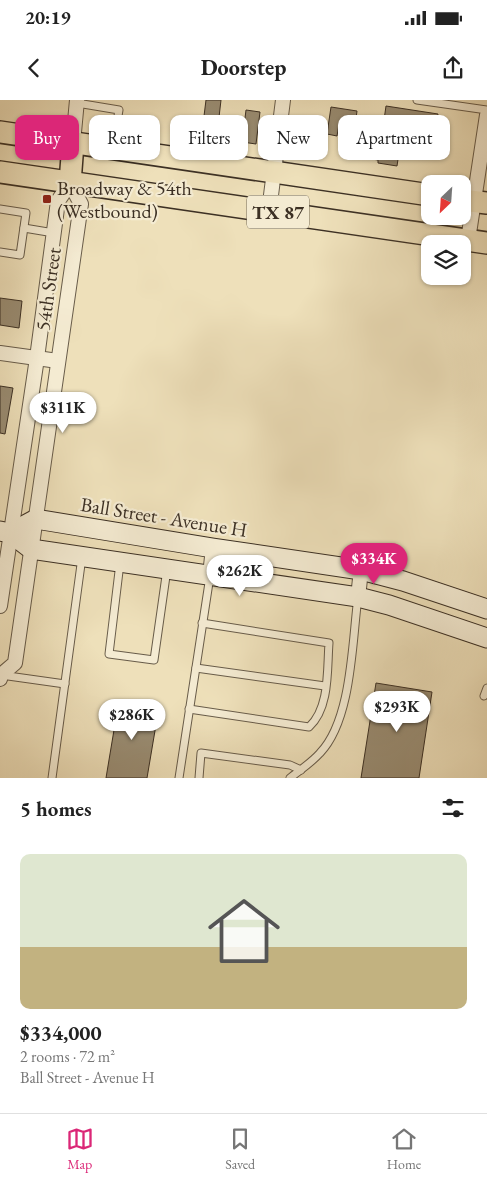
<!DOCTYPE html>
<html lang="en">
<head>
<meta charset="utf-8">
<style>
	:root { --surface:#fff; --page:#f6f6f6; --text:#222; --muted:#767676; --line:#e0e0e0; --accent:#db2777 }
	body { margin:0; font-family:"EB Garamond",serif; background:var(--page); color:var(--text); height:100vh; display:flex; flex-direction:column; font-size:19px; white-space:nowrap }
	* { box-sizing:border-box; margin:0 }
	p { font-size:16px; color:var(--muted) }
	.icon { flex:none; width:28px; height:28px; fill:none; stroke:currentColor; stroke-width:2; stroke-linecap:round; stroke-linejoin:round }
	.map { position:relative; height:678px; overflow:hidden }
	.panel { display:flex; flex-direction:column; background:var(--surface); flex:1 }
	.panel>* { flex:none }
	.banner { position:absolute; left:15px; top:15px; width:458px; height:45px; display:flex; gap:10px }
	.needle { width:32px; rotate:205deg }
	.fabs { position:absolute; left:421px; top:75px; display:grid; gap:10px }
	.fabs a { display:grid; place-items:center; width:50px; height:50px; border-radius:10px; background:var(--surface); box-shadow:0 1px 4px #0004; font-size:25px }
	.price { position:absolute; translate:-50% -42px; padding:0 11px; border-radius:18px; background:#fff; color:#222; font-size:16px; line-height:32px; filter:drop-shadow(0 1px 2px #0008) }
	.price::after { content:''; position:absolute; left:50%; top:30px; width:15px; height:11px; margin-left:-8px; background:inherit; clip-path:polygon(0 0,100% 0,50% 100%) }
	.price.selected { background:var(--accent); color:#fff }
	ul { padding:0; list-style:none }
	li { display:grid; align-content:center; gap:10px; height:265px; padding:0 20px }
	li span { display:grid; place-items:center; height:155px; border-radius:10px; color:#555 }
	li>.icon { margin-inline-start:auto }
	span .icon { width:90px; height:90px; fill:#fffc; stroke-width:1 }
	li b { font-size:21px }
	h2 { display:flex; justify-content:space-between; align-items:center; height:60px; padding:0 20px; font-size:21px }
	.tag { padding:0 18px; border-radius:10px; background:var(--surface); box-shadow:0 1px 4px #0004; font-size:18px; line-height:45px }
	.tag.selected { background:var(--accent); color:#fff }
	.status { display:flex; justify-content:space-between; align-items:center; height:35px; padding:0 25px; background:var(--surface); direction:ltr }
	.status svg { height:14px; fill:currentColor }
	header { display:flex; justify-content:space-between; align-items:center; height:65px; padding:0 20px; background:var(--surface); font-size:22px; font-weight:700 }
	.dock { display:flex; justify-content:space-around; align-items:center; height:70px; border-top:1px solid var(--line); background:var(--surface); font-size:14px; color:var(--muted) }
	.dock a { display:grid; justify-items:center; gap:2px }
	.dock .selected { color:var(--accent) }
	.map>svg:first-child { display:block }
	.building { fill:#998c72; stroke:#3c3024 }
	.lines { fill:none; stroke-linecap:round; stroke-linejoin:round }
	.lane-casing { stroke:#685c4a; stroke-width:9 }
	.street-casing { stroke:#685c4a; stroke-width:16 }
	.secondary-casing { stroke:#3c3024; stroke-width:21 }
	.primary-casing { stroke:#3c3024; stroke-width:24 }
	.lane { stroke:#f4ebd2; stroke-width:7 }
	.street { stroke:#f4ebd2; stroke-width:14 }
	.secondary { stroke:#f4ebd2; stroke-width:19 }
	.primary { stroke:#eee0ba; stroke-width:21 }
	.poi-dot { fill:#8f2418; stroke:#f4ebd2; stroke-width:2 }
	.labels { text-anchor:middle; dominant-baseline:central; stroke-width:4.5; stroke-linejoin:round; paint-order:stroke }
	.shield { fill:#f4ebd2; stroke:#736858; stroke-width:1 }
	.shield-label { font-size:19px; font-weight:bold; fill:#3c3024 }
	.poi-label { font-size:20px; fill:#3c3024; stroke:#f4ebd2; text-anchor:start }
	.street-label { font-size:20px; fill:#3c3024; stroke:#f4ebd2 }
</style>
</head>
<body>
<div class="status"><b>20:19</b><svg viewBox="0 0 49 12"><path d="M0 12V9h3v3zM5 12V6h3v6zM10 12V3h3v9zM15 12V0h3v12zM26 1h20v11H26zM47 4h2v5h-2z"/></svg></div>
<header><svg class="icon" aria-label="back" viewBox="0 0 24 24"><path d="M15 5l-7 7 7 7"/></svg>Doorstep<svg class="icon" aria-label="share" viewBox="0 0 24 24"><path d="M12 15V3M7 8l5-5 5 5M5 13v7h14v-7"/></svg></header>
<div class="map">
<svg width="487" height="678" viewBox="0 0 487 678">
	<rect width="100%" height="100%" fill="#eee0ba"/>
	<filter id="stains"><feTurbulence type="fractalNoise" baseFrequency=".004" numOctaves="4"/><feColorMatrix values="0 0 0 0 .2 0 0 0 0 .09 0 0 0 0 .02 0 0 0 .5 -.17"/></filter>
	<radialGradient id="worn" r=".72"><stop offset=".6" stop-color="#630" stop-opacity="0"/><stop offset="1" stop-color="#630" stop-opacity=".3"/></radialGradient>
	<g class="building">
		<path d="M206,0H221L218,26L203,24Z"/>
		<path d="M386,6L438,14L435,30L403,26L397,66L378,63V60L366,58L370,32L382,34Z"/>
		<path d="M331,7L357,11L355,26L339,24L337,36L327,34Z"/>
		<path d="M246,10L260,12L256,44L242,42Z"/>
		<path d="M0,198L22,201L19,228L0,225Z"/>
		<path d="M0,286L13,288L5,334L0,333Z"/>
		<path d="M376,583L432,592L419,678H361Z"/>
		<path d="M119,600L159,607L147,678H106Z"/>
	</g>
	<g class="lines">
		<g class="lane-casing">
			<g id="lane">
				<path d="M417,0L487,10"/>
				<path d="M77,3L119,10L113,46"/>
				<path d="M0,109L26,113L20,155L0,152"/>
				<path d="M24,128L54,133"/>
				<path d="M120,463L109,554L154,560L167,469"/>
				<path d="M196,568L325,586"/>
				<path d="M1,575L65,584"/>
				<path d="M484,596L487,588"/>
				<path d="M189,609L309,627C330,608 327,569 329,543L202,523"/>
				<path d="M52,678L82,457"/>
				<path d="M179,678L210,476"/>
				<path d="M199,678L201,653L290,665L301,670"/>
				<path d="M290,678C300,670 311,663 320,653C352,620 352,542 358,497"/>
			</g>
		</g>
		<g class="street-casing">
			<g id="street">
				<path d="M73,43L77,0"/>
				<path d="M269,111L283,0"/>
				<path d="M468,140L487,15"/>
				<path d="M0,253L58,261"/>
				<path d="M210,475L213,448"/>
				<path d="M358,497L361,470"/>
				<path d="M0,506L37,258L58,101L70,83L81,104L15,563L1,575L0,579"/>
			</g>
		</g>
		<g class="secondary-casing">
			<g id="secondary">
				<path d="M0,431L10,433L31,449L358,497L389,505L487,538"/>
				<path d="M10,433L36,419L213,448L361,470L403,481L487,509"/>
			</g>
		</g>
		<g class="primary-casing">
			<g id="primary">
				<path d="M0,32L430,95"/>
				<path d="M0,72L487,143"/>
				<path d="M70,83L73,43"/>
				<path d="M462,100L487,103"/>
			</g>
		</g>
		<use href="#lane" class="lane"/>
		<use href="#street" class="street"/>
		<use href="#secondary" class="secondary"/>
		<use href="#primary" class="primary"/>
	</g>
	<rect class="poi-dot" x="42" y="94" width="10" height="10" rx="2.5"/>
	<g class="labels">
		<rect class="shield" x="247" y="95.5" width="62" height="33" rx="4"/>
		<g class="shield-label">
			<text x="278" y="112">TX 87</text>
		</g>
		<g class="poi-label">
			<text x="57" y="88">Broadway &amp; 54th<tspan x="57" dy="23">(Westbound)</tspan></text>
		</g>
		<g class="street-label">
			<text transform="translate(48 189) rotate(-82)">54th Street</text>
			<text transform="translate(164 417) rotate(9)">Ball Street - Avenue H</text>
		</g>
	</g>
	<rect width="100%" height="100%" filter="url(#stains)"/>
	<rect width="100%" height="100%" fill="url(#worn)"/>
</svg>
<div class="fabs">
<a><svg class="needle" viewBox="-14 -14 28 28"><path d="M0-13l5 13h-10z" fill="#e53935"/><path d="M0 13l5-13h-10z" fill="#767676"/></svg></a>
<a><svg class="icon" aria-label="layers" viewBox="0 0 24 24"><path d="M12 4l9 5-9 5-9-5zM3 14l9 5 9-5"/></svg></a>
</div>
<b class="price" style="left:63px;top:334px">$311K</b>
<b class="price selected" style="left:374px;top:485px">$334K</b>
<b class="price" style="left:240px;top:497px">$262K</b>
<b class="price" style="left:397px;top:633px">$293K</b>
<b class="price" style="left:132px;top:641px">$286K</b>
<div class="banner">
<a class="tag selected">Buy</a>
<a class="tag">Rent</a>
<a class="tag">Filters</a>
<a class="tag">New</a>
<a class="tag">Apartment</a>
</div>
</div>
<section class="panel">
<h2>5 homes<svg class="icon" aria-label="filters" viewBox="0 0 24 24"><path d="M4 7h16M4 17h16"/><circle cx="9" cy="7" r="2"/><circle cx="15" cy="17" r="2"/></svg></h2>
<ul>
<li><span style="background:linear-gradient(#dfe7d0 60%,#c2b280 0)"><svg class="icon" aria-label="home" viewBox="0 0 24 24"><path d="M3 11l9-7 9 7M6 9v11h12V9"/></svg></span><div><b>$334,000</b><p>2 rooms · 72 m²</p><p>Ball Street - Avenue H</p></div></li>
</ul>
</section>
<nav class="dock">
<a class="selected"><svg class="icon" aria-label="map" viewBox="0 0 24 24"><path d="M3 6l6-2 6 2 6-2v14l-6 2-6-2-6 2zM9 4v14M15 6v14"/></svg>Map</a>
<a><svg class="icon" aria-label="saved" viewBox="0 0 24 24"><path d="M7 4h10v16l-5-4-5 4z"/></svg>Saved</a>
<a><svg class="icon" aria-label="home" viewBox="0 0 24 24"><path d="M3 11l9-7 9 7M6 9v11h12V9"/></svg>Home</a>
</nav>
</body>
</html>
